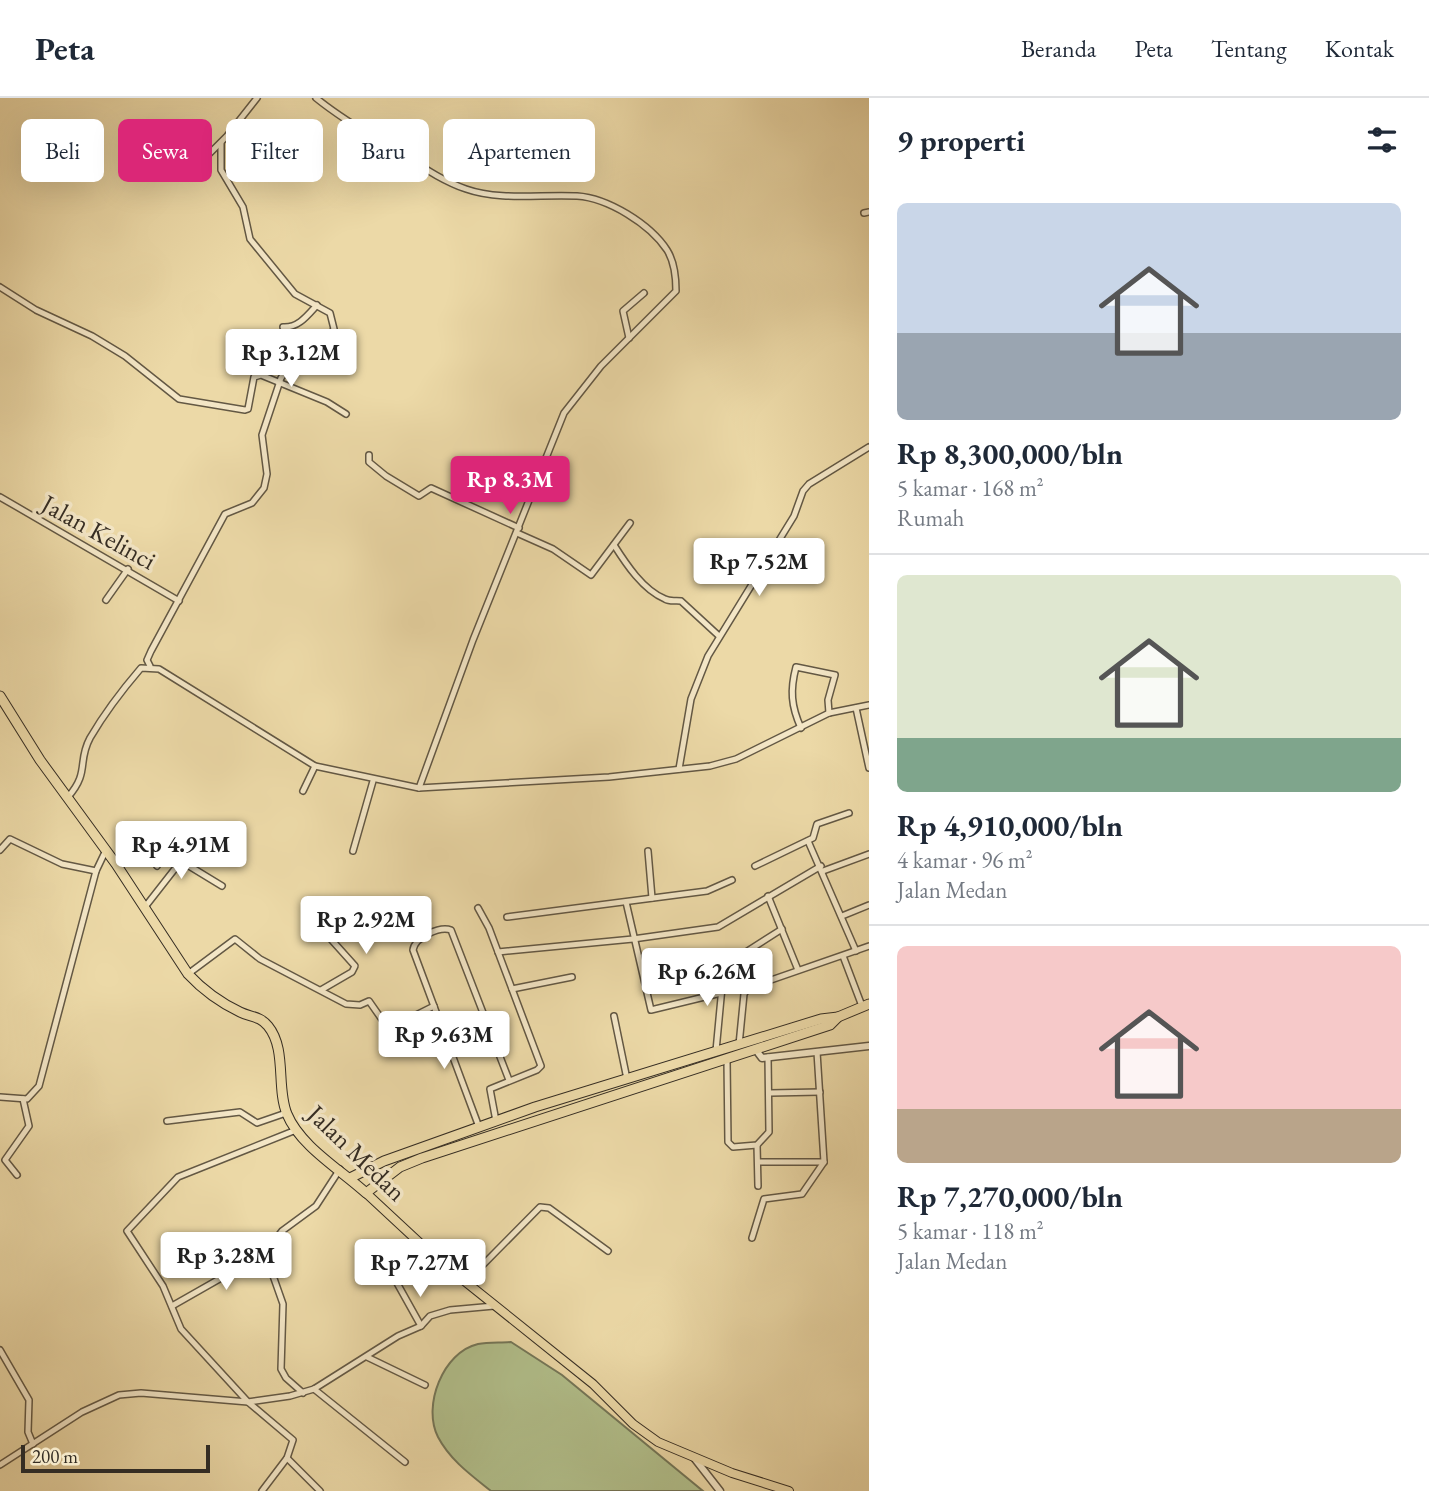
<!DOCTYPE html>
<html lang="id">
<head>
<meta charset="utf-8">
<style>
	:root { --surface:#fff; --page:#f2f2f3; --text:#1f2937; --muted:#747a83; --line:#e0e1e3; --accent:#db2777 }
	body { margin:0; font-family:"EB Garamond",serif; background:var(--page); color:var(--text); height:100vh; display:flex; flex-direction:column; font-size:26px; white-space:nowrap }
	* { box-sizing:border-box; margin:0 }
	p { font-size:23px; color:var(--muted) }
	.icon { flex:none; width:38px; height:38px; fill:none; stroke:currentColor; stroke-width:2; stroke-linecap:round; stroke-linejoin:round }
	.map { position:relative; flex:1; overflow:hidden }
	.panel { display:flex; flex-direction:column; background:var(--surface); width:560px }
	.panel>* { flex:none }
	.top-card { position:absolute; left:21px; top:21px; width:665px; height:63px; display:flex; gap:14px }
	.scale { position:absolute; left:21px; bottom:18px; width:189px; box-sizing:border-box; padding-left:7px; border:4px solid #352d23; border-top:0; font-size:19px; line-height:24px; white-space:nowrap; color:#352d23; -webkit-text-stroke:5px #f3e6c6; paint-order:stroke }
	.price { position:absolute; translate:-50% -60px; padding:0 16px; border-radius:7px; background:#fff; color:#222; font-size:23px; line-height:46px; filter:drop-shadow(0 2px 4px #0008) }
	.price::after { content:''; position:absolute; left:50%; top:42px; width:21px; height:16px; margin-left:-10px; background:inherit; clip-path:polygon(0 0,100% 0,50% 100%) }
	.price.on { background:var(--accent); color:#fff }
	ul { padding:0; list-style:none }
	li { display:grid; align-content:center; gap:14px; height:371px; padding:0 28px }
	li+li { border-top:2px solid var(--line) }
	li span { display:grid; place-items:center; height:217px; border-radius:10px; color:#555 }
	li>.icon { margin-inline-start:auto }
	span .icon { width:126px; height:126px; fill:#fffc; stroke-width:1 }
	li b { font-size:30px }
	h2 { display:flex; justify-content:space-between; align-items:center; height:84px; padding:0 28px; font-size:30px }
	.pill { padding:0 24px; border-radius:10px; background:var(--surface); box-shadow:0 7px 28px #0002; font-size:24px; line-height:63px }
	.pill.on { background:var(--accent); color:#fff }
	header { display:flex; align-items:center; gap:42px; box-sizing:border-box; height:98px; padding:0 35px; background:var(--surface); border-bottom:2px solid var(--line) }
	header strong { font-size:33px }
	nav { display:flex; gap:38px; margin-inline-start:auto; font-size:24px }
	main { display:flex; flex:1; min-height:0 }
	.map>svg:first-child { display:block }
	.green { fill:#b2c08c; stroke:#747658; stroke-width:2 }
	.lines { fill:none; stroke-linecap:round; stroke-linejoin:round }
	.minor-casing { stroke:#635844; stroke-width:8 }
	.tertiary-casing { stroke:#635844; stroke-width:9 }
	.primary-casing { stroke:#352d23; stroke-width:10 }
	.trunk-casing { stroke:#352d23; stroke-width:11 }
	.minor { stroke:#f3e6c6; stroke-width:5 }
	.tertiary { stroke:#f3e6c6; stroke-width:6 }
	.primary { stroke:#ecd9a7; stroke-width:8 }
	.trunk { stroke:#ecd9a7; stroke-width:9 }
	.labels { text-anchor:middle; dominant-baseline:central; stroke-width:7; stroke-linejoin:round; paint-order:stroke }
	.street-label { font-size:26px; fill:#352d23; stroke:#f3e6c6 }
</style>
</head>
<body>
<header>
<strong>Peta</strong>
<nav><a>Beranda</a><a>Peta</a><a>Tentang</a><a>Kontak</a></nav>
</header>
<main>
<div class="map">
<svg width="869" height="1393" viewBox="0 0 869 1393">
	<rect width="100%" height="100%" fill="#ecd9a7"/>
	<filter id="stains"><feTurbulence type="fractalNoise" baseFrequency=".00286" numOctaves="4"/><feColorMatrix values="0 0 0 0 .2 0 0 0 0 .09 0 0 0 0 .02 0 0 0 .5 -.17"/></filter>
	<radialGradient id="worn" r=".72"><stop offset=".6" stop-color="#630" stop-opacity="0"/><stop offset="1" stop-color="#630" stop-opacity=".3"/></radialGradient>
	<path class="green" d="M511,1244L562,1277L703,1393H491C471,1377 450,1362 438,1339C422,1308 443,1254 478,1246C489,1244 501,1245 511,1244Z"/>
	<g class="lines">
		<g class="minor-casing">
			<g id="minor">
				<path d="M316,0C337,17 358,30 382,44C409,59 436,81 466,91C500,103 541,96 577,98C608,100 650,126 667,152C674,163 676,180 676,193L601,268L564,315L473,542L419,690"/>
				<path d="M198,67L227,38L257,0"/>
				<path d="M864,115L869,114"/>
				<path d="M0,189L36,212L92,238L125,258L179,301L245,312L248,311L254,279L261,277L327,304L346,316"/>
				<path d="M283,229C298,230 307,218 317,207"/>
				<path d="M629,240L623,213L644,195"/>
				<path d="M369,357V364L386,378L419,398L431,390L519,430"/>
				<path d="M0,399L179,503"/>
				<path d="M517,435L553,451L591,477L630,425"/>
				<path d="M614,447C626,466 643,492 665,501C670,504 676,502 681,503L719,538"/>
				<path d="M106,502L128,471"/>
				<path d="M150,568L147,562L151,553L225,416L252,405L264,390L267,376L262,337L281,280L299,255L327,241L334,231L330,215L295,196L250,141L243,109L221,72V45"/>
				<path d="M856,610L869,670"/>
				<path d="M801,630C791,608 790,592 796,569L835,577L828,602L829,615"/>
				<path d="M679,671L691,601L708,558L794,418L803,393L809,386L869,349"/>
				<path d="M303,693L315,668"/>
				<path d="M68,699C90,674 77,664 90,640C104,616 123,591 141,570L159,571L315,668L419,690L609,679L710,668L736,661L829,615L869,607"/>
				<path d="M808,743L856,853"/>
				<path d="M161,745L184,763"/>
				<path d="M0,752L10,741L62,766L96,773"/>
				<path d="M171,753L181,739"/>
				<path d="M353,753L373,683"/>
				<path d="M648,753L652,800"/>
				<path d="M157,768L169,751"/>
				<path d="M755,768L813,740L817,726L849,715"/>
				<path d="M823,773L869,756"/>
				<path d="M768,798L798,872"/>
				<path d="M626,804L651,912L721,895"/>
				<path d="M315,807L320,829L355,868L352,874L321,892"/>
				<path d="M145,809L181,763L222,788"/>
				<path d="M478,810L489,830L541,968L537,972L490,991L496,1023"/>
				<path d="M842,818L869,807"/>
				<path d="M507,819L707,793L732,782"/>
				<path d="M498,854L633,841L718,829L821,768"/>
				<path d="M843,858L862,908"/>
				<path d="M188,876L235,841L260,861L346,906L360,907L369,903L383,923L412,919L434,908"/>
				<path d="M512,891L572,879"/>
				<path d="M614,918L627,981"/>
				<path d="M739,947L744,896L748,890L869,848"/>
				<path d="M716,953L724,868L782,831"/>
				<path d="M727,962L728,1044L733,1049L757,1047L769,1034L768,959"/>
				<path d="M770,995L820,994"/>
				<path d="M0,999L27,1001L39,988L96,773L106,752"/>
				<path d="M167,1023L240,1014L257,1025L286,1015"/>
				<path d="M479,1029L413,852C415,839 440,828 451,832L509,982"/>
				<path d="M757,1047L758,1088"/>
				<path d="M758,1064H824"/>
				<path d="M17,1077L5,1062L29,1028L23,1001"/>
				<path d="M752,1140L764,1101L802,1096L824,1064L817,954"/>
				<path d="M265,1155L283,1206L281,1271L286,1280L303,1295"/>
				<path d="M466,1184L540,1109L549,1110L608,1153"/>
				<path d="M397,1185L421,1228"/>
				<path d="M172,1208L265,1155L282,1133L316,1108L340,1071"/>
				<path d="M0,1252L29,1302L28,1334L33,1346"/>
				<path d="M367,1259L425,1287"/>
				<path d="M314,1291L405,1364"/>
				<path d="M287,1360L320,1393"/>
				<path d="M0,1367L82,1314L119,1297L141,1295L248,1304L290,1298L314,1291L398,1238L421,1228L430,1218L450,1212L494,1208"/>
				<path d="M262,1393L287,1360L293,1342L248,1304L181,1231L163,1188L127,1133L178,1079L296,1032"/>
			</g>
		</g>
		<g class="tertiary-casing">
			<g id="tertiary">
				<path d="M756,952L762,960L869,948"/>
				<path d="M695,1361L720,1393"/>
			</g>
		</g>
		<g class="primary-casing">
			<path id="primary" d="M366,1095L437,1161L593,1286L633,1326L658,1344L732,1375L789,1393"/>
		</g>
		<g class="trunk-casing">
			<g id="trunk">
				<path d="M0,598L40,662L116,766L188,876C202,891 221,905 240,914C250,919 260,918 268,928C287,951 276,990 287,1016C300,1048 341,1072 366,1095L400,1069L422,1060L830,927L838,919L869,906"/>
				<path d="M350,1080L384,1063L535,1009L821,921L838,919"/>
			</g>
		</g>
		<use href="#minor" class="minor"/>
		<use href="#tertiary" class="tertiary"/>
		<use href="#primary" class="primary"/>
		<use href="#trunk" class="trunk"/>
	</g>
	<g class="labels">
		<g class="street-label">
			<text transform="translate(99 434) rotate(29)">Jalan Kelinci</text>
			<text transform="translate(357 1055) rotate(44)">Jalan Medan</text>
		</g>
	</g>
	<rect width="100%" height="100%" filter="url(#stains)"/>
	<rect width="100%" height="100%" fill="url(#worn)"/>
</svg>
<div class="scale">200 m</div>
<b class="price" style="left:291px;top:291px">Rp 3.12M</b>
<b class="price on" style="left:510px;top:418px">Rp 8.3M</b>
<b class="price" style="left:759px;top:500px">Rp 7.52M</b>
<b class="price" style="left:181px;top:783px">Rp 4.91M</b>
<b class="price" style="left:366px;top:858px">Rp 2.92M</b>
<b class="price" style="left:707px;top:910px">Rp 6.26M</b>
<b class="price" style="left:444px;top:973px">Rp 9.63M</b>
<b class="price" style="left:226px;top:1194px">Rp 3.28M</b>
<b class="price" style="left:420px;top:1201px">Rp 7.27M</b>
<div class="top-card">
<a class="pill">Beli</a>
<a class="pill on">Sewa</a>
<a class="pill">Filter</a>
<a class="pill">Baru</a>
<a class="pill">Apartemen</a>
</div>
</div>
<section class="panel">
<h2>9 properti<svg class="icon" aria-label="filters" viewBox="0 0 24 24"><path d="M4 7h16M4 17h16"/><circle cx="9" cy="7" r="2"/><circle cx="15" cy="17" r="2"/></svg></h2>
<ul>
<li><span style="background:linear-gradient(#c9d6e8 60%,#9aa5b1 0)"><svg class="icon" aria-label="home" viewBox="0 0 24 24"><path d="M3 11l9-7 9 7M6 9v11h12V9"/></svg></span><div><b>Rp 8,300,000/bln</b><p>5 kamar · 168 m²</p><p>Rumah</p></div></li>
<li><span style="background:linear-gradient(#dfe7d0 75%,#7fa58c 0)"><svg class="icon" aria-label="home" viewBox="0 0 24 24"><path d="M3 11l9-7 9 7M6 9v11h12V9"/></svg></span><div><b>Rp 4,910,000/bln</b><p>4 kamar · 96 m²</p><p>Jalan Medan</p></div></li>
<li><span style="background:linear-gradient(#f6c9c9 75%,#b9a48a 0)"><svg class="icon" aria-label="home" viewBox="0 0 24 24"><path d="M3 11l9-7 9 7M6 9v11h12V9"/></svg></span><div><b>Rp 7,270,000/bln</b><p>5 kamar · 118 m²</p><p>Jalan Medan</p></div></li>
</ul>
</section>
</main>
</body>
</html>
